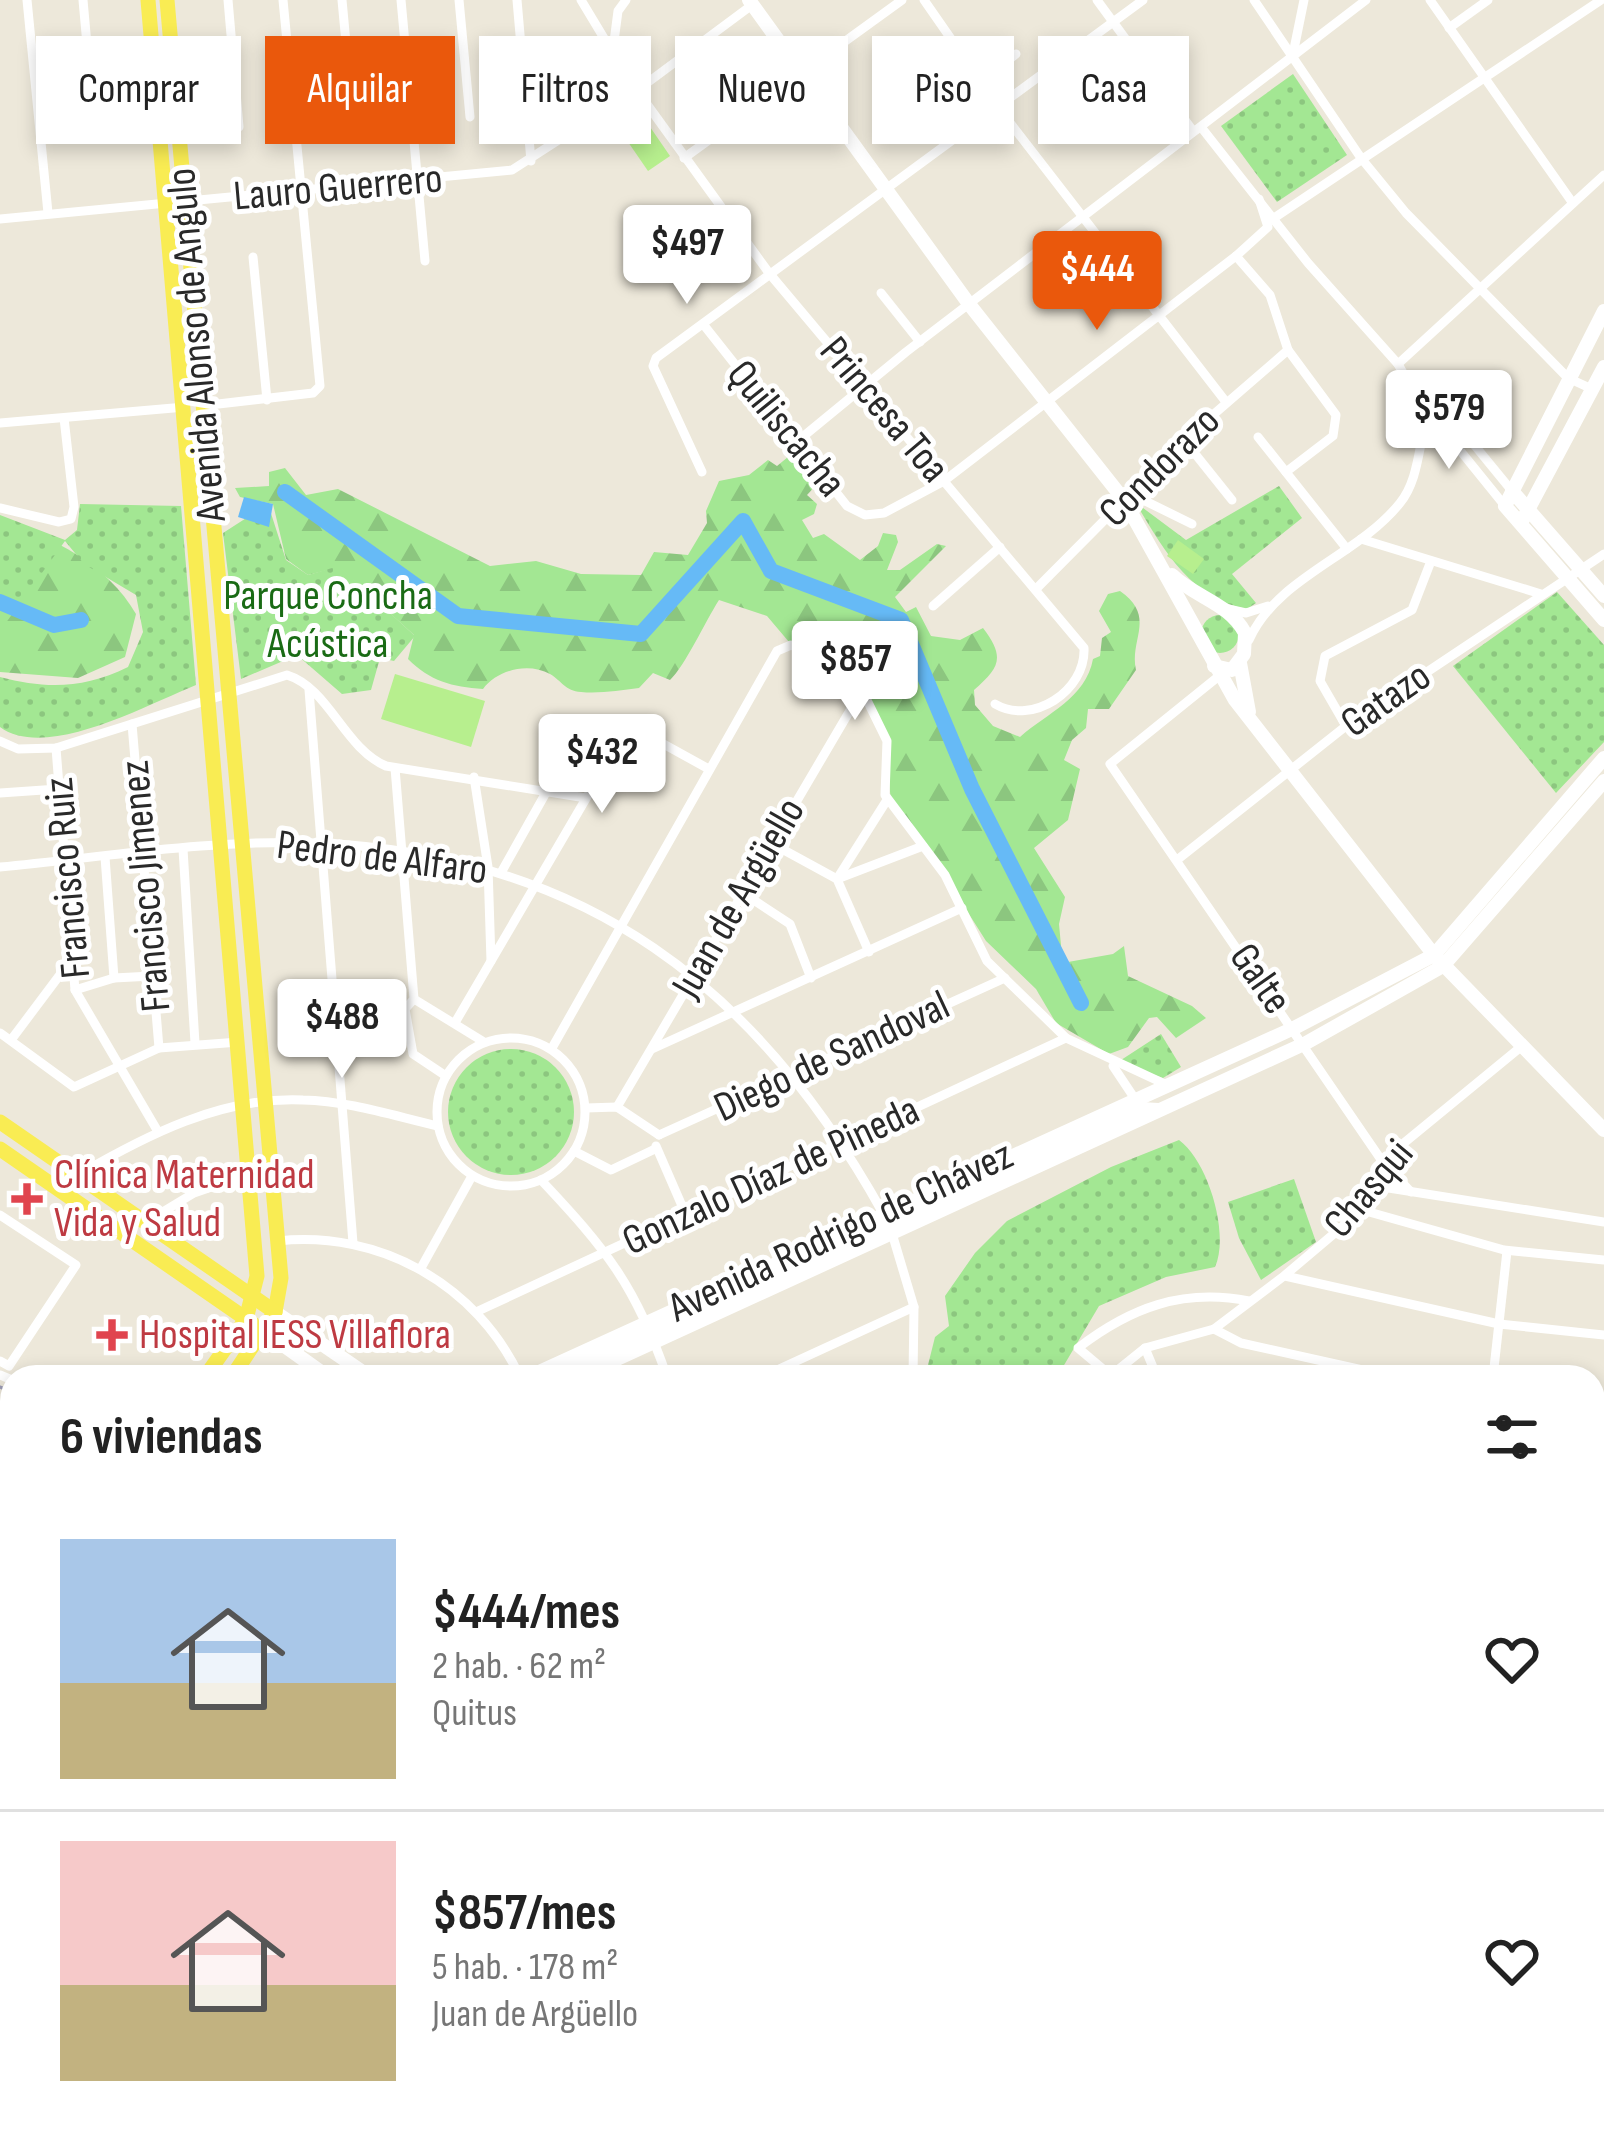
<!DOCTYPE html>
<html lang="es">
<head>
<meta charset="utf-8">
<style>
	:root { --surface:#fff; --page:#f6f6f6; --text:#222; --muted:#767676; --line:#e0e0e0; --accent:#ea580c }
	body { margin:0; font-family:"Sofia Sans Condensed",sans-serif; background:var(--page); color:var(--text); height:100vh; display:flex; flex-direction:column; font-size:45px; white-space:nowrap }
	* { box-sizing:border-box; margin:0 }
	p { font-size:39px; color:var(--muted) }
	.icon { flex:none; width:66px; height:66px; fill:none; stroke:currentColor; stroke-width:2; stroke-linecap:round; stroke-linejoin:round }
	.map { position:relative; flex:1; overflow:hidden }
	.drawer { position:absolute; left:0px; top:1365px; width:1605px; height:768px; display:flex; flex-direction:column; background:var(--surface); border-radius:36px 36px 0 0; box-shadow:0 6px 18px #0003 }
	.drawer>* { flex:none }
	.hud { position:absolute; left:36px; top:36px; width:1533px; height:108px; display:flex; gap:24px }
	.price { position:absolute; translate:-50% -102px; padding:0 27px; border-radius:12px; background:#fff; color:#222; font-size:39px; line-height:78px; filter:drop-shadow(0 3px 6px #0008) }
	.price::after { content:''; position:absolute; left:50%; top:72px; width:36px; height:27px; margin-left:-18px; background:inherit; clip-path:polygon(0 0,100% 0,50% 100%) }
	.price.on { background:var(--accent); color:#fff }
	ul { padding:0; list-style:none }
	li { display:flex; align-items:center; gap:36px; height:300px; padding:0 60px }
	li+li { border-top:3px solid var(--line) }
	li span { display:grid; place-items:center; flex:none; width:336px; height:240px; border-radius:0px; color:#555 }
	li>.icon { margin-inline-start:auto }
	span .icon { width:144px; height:144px; fill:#fffc; stroke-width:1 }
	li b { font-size:51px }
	h2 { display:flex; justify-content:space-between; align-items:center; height:144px; padding:0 60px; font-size:51px }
	.pill { padding:0 42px; border-radius:0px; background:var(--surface); box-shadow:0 6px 18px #0003; font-size:42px; line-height:108px }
	.pill.on { background:var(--accent); color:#fff }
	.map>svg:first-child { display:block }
	.forest { fill:url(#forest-firs) }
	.park { fill:url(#park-dots) }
	.pitch { fill:#b7ef8e }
	.water { fill:#66baf6 }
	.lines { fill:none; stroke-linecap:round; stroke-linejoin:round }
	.river { stroke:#66baf6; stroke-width:16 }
	.street { stroke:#fff; stroke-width:9 }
	.secondary { stroke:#fff; stroke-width:14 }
	.primary { stroke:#f9ec53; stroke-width:15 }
	.rail { stroke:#9d9db5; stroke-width:3 }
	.health-dot { fill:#e0444e; stroke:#fff; stroke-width:4.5 }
	.labels { text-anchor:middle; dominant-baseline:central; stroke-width:10; stroke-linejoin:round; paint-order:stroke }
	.street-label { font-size:42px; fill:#292929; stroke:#fff }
	.park-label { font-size:42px; fill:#1a6b15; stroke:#fff }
	.health-label { font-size:42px; fill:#be3a42; stroke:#fff; text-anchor:start }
</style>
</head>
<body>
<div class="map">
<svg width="1604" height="2133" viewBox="0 0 1604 2133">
	<defs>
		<pattern id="forest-firs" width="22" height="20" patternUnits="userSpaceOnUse" patternTransform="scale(3)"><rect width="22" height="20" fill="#a3e793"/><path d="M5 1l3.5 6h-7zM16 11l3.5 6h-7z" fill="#8cc67f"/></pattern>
		<pattern id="park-dots" width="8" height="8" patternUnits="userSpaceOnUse" patternTransform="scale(3)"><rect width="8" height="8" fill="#a3e793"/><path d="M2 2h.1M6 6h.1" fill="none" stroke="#8cc67f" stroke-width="1.8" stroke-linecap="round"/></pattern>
	</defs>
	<rect width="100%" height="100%" fill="#ede8da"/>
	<g class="forest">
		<path d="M794,452L820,481L807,495L817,504L814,514L802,520L813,538L824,534L860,560L878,546L883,533L896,535L898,542L887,570H900L937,544L946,546L895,597L906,612L916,607L931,636L960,640L983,628C1006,658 999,668 974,690L975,705L993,726L1020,737C1047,713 1086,698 1093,659L1100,656L1102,638L1111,632L1099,611L1108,594L1120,591C1157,617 1129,639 1136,670L1109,709H1088L1086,728L1072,740L1064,760L1080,769L1068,820L1034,848L1065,897L1059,924L1062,956L1068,962L1113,954L1124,946L1128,976L1192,1006L1206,1018L1176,1038L1157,1017L1149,1018L1128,1047L1109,1054L1056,1023L1036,989L986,941L926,846L891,805L886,737L863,696L789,642L767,616L719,600C705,622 685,666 670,680L653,673L639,688C620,690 600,694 581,692C565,691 562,681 550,674C528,662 497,670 483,689C452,687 430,681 408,659L414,635L339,567L308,575L286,559L273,504L240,497L235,488L269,486V472L285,468L306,495L338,489L490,566L536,561L581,574L641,575L654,552L688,555L707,523L706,511L719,481L749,475L768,460L777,466Z"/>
		<path d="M0,521C53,537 107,564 136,614L125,657L78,678L0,672Z"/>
		<path d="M1593,1595L1604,1596V1741L1593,1732Z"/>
	</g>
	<g class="park">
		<path d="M1293,74L1347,155L1277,202L1221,126Z"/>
		<path d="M1279,486L1302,518L1232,574L1256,603L1247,609C1190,599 1163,548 1135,502L1186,540Z"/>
		<path d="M80,504L181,506L196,685C146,705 46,761 0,727V677C46,689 83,689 128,667L143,632L136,595L84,564L65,541L0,631V515L65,540L77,530Z"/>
		<path d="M268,504L286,560L308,575L339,566L415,636L394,661L380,658L371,690L342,694L297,655L241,679L223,533Z"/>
		<path d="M1557,592L1604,645V742L1556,793L1453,666Z"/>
		<circle cx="1220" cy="634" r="19"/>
		<path d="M1161,1034L1181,1067L1163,1078L1118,1062Z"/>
		<circle cx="511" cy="1112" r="63"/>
		<path d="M1179,1140C1208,1161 1230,1234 1215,1267L1166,1277L1099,1306L1057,1377H925L935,1337L949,1326L945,1296L975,1253L1007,1221L1111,1167Z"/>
		<path d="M1294,1179L1316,1242L1261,1280L1239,1238L1228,1202Z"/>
		<path d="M94,2121H140L143,2133H95Z"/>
	</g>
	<g class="pitch">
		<path d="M637,108L670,156L648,171L615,123Z"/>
		<path d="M1178,540L1204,559L1193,574L1167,556Z"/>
		<path d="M395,674L485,701L471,747L381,719Z"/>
		<path d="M0,1937C7,1984 23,2035 0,2079Z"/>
	</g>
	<path class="water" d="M244,497L273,504L269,527L238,517Z"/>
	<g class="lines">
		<g class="river">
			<path d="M285,492L458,616L641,634L743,521L771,571L901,620L972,789L1081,1003"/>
			<path d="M0,602L54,625L81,620"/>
		</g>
		<g class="street">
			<path d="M27,0L48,213"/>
			<path d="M83,0L95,134"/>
			<path d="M228,0L239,127"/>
			<path d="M342,0L353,118"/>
			<path d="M401,0L425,261"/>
			<path d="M459,0L470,117"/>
			<path d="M517,0L531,161"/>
			<path d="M581,0L628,78L769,273L1084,648C1086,691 1032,726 995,704"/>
			<path d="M924,0L1004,115L1226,402"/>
			<path d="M1097,0L1193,131"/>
			<path d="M1254,0L1361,158L1406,213L1568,378L1592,389"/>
			<path d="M1430,0L1572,202"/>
			<path d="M1449,28L1488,0"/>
			<path d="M613,49L618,11L626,0"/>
			<path d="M1293,54L1304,0"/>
			<path d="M981,81L1016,54"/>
			<path d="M526,103L599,115"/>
			<path d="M1201,127L1308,263L1398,364L1416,396L1505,506"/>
			<path d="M684,158L902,0"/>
			<path d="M1274,218L1601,0"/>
			<path d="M0,219L512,170L647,83L752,5"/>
			<path d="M1236,256L1270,295L1288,350L1336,415L1333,436L1286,472"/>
			<path d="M253,257L267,400"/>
			<path d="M881,293L920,342"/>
			<path d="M703,324L847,506L865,515L884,513L944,481L1236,256L1268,227L1259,199"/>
			<path d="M1398,364L1604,175"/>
			<path d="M1409,378L1426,386L1512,491"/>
			<path d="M201,406L313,393L320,386L283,0"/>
			<path d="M0,423L185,407"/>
			<path d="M1258,437L1347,549"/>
			<path d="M1184,440L1232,500"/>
			<path d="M794,444L906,352L1366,0"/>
			<path d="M702,472L653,366L656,358L1143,0"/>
			<path d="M1129,493L1192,524"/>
			<path d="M0,508L59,522L71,519L74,507L64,418"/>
			<path d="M1361,539L1541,594"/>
			<path d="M1037,588L1184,440L1288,350"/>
			<path d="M933,606L1000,547"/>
			<path d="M1228,609L1246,613L1268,606"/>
			<path d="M1249,640C1277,577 1358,556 1400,503C1425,472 1416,422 1438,401"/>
			<path d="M1219,676L1110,764L1382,1161L1411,1192"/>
			<path d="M309,690L353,1243"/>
			<path d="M132,724L159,1048"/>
			<path d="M1346,726L1320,681L1325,656L1412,610L1431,561"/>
			<path d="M0,741L18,749L56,748L287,675C329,688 344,748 386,766L586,798"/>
			<path d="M56,748L75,990L157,1130"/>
			<path d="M395,768L414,999L405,1009L413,1054L446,1076"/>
			<path d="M474,777L488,867L491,961"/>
			<path d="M0,793L58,789"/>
			<path d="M771,843L837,879L869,952"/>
			<path d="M183,849L195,1043"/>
			<path d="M105,857L114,978"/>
			<path d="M1177,860L1346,726L1604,554"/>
			<path d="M0,867C105,857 213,839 319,843C585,855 758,987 884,1215"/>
			<path d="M502,871L548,789"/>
			<path d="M837,879L887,800"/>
			<path d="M837,879L923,846"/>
			<path d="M743,893L790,924L811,978"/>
			<path d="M75,990L114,978L152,976"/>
			<path d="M414,999L484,1042"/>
			<path d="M335,1015L405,1009"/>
			<path d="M456,1021L629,725L707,768"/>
			<path d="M0,1033L74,1087L159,1048L239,1042"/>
			<circle cx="511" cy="1112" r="74"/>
			<path d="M11,1040L71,960"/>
			<path d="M552,1048L777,651L791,645L832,664L862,690L887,741L885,795L945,875L987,961L1066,1038L1167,1085"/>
			<path d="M652,1049L962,908"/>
			<path d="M1113,1066L1137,1102"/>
			<path d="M617,1107L862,690"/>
			<path d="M586,1108L617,1107L659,1135"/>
			<path d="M659,1135L1005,978"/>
			<path d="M656,1146L686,1215"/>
			<path d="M574,1151L611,1170L655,1149"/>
			<path d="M78,1175C145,1136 222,1096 303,1100C349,1101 394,1116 438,1126"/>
			<path d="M541,1180C606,1249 636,1286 667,1377"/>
			<path d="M1376,1186L1604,1222"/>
			<path d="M1362,1210L1504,1250L1604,1260"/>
			<path d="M0,1215L76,1265L9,1366L0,1361"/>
			<path d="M146,1222L194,1193L249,1174"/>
			<path d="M891,1230L914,1307L913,1377"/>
			<path d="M278,1241C380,1230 477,1285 520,1377"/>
			<path d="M421,1268L472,1176"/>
			<path d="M1285,1276L1499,1324L1604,1335"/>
			<path d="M476,1312L1066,1038"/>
			<path d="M1214,1329L1241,1343L1394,1377"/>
			<path d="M1145,1348L1157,1377"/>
			<path d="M0,1375L12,1380"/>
			<path d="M1110,1375L1078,1348C1130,1308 1182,1288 1249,1301"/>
			<path d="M762,1377L914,1307"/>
			<path d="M1109,1377L1145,1348L1214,1329L1284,1276L1362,1210L1382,1161L1522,1046"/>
			<path d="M1493,1377L1507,1251"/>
			<path d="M1593,1409L1604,1410"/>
			<path d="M1593,1484L1604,1485"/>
			<path d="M1593,1512H1604"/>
			<path d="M0,1550L12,1553"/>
			<path d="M1593,1584L1604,1583"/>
			<path d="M0,1646L12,1587"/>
			<path d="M0,1712L12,1719"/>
			<path d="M0,1856L12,1868"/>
			<path d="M42,2121L55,2133"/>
			<path d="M60,2121L72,2133"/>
			<path d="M367,2121L379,2133"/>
			<path d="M568,2121L583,2133"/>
			<path d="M680,2121L695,2133"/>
			<path d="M783,2121L797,2133"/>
			<path d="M923,2121L936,2133"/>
			<path d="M1475,2121L1487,2133"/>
			<path d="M0,2124L12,2116"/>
			<path d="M259,2133L275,2121"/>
			<path d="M537,2133L546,2121"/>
			<path d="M620,2133L629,2121"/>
			<path d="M746,2133L756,2121"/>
			<path d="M893,2133L904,2121"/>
			<path d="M1051,2133L1062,2121"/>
			<path d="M1112,2133L1118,2121"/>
			<path d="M1359,2133L1370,2121"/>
			<path d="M1493,2133L1504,2121"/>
		</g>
		<g class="secondary">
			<path d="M749,0L969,304L1124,500L1235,700L1434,955L1604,1130"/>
			<path d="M1604,311L1505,506L1604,620"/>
			<path d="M1512,491L1604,596"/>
			<path d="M1521,523L1604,367"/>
			<path d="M1172,575C1196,598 1229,603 1245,633L1244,654L1232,670L1214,666"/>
			<path d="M1240,663L1249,712"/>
			<path d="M275,1312L370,1377"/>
			<path d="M265,1332L328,1377"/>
			<path d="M528,1377L1294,1028L1434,955L1604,758"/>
			<path d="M556,1377L1076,1136L1141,1109L1158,1110"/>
			<path d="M578,1377L1306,1043L1443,966L1604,781"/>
			<path d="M0,1438L12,1437"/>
			<path d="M0,1452L12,1450"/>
			<path d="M1593,1737L1604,1746"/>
			<path d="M1593,1751L1604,1760"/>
			<path d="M1299,2121L1314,2133"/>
		</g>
		<g class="primary">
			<path d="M148,0L257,1276L246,1319L205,1377"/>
			<path d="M167,0L281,1278L275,1312L232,1377"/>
			<path d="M0,1122L275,1312"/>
			<path d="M0,1149L252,1323"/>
			<path d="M150,2121L153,2133"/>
			<path d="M194,2121V2133"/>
		</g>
		<g class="rail">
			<path d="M0,1387L12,1392"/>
			<path d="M1229,2121L1237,2133"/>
			<path d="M1116,2133L1122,2121"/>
		</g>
	</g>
	<g class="health-dot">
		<path d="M21 1181h12v12h12v12h-12v12h-12v-12h-12v-12h12z"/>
		<path d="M106 1317h12v12h12v12h-12v12h-12v-12h-12v-12h12z"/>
	</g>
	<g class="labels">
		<g class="street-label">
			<text transform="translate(338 188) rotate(-5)">Lauro Guerrero</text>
			<text transform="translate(197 345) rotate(-95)">Avenida Alonso de Angulo</text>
			<text transform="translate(884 410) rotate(50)">Princesa Toa</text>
			<text transform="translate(786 429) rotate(51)">Quiliscacha</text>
			<text transform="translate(1160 467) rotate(-45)">Condorazo</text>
			<text transform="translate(1386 700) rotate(-35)">Gatazo</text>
			<text transform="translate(382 858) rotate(7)">Pedro de Alfaro</text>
			<text transform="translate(68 878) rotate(-95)">Francisco Ruiz</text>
			<text transform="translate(146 886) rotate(-95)">Francisco Jimenez</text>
			<text transform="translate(739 898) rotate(-60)">Juan de Argüello</text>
			<text transform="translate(1260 979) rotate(55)">Galte</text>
			<text transform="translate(832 1057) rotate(-25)">Diego de Sandoval</text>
			<text transform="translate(771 1176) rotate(-25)">Gonzalo Díaz de Pineda</text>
			<text transform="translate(1369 1189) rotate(-50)">Chasqui</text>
			<text transform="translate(841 1232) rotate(-25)">Avenida Rodrigo de Chávez</text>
		</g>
		<g class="park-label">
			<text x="328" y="596">Parque Concha<tspan x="328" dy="48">Acústica</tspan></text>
		</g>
		<g class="health-label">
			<text x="54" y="1175">Clínica Maternidad<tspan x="54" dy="48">Vida y Salud</tspan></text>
			<text x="139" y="1335">Hospital IESS Villaflora</text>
		</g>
	</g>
</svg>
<b class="price" style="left:687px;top:307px">$497</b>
<b class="price on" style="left:1097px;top:333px">$444</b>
<b class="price" style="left:1449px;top:472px">$579</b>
<b class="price" style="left:855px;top:723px">$857</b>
<b class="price" style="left:602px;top:816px">$432</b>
<b class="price" style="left:342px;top:1081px">$488</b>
<div class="hud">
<a class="pill">Comprar</a>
<a class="pill on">Alquilar</a>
<a class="pill">Filtros</a>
<a class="pill">Nuevo</a>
<a class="pill">Piso</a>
<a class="pill">Casa</a>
</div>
<section class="drawer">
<h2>6 viviendas<svg class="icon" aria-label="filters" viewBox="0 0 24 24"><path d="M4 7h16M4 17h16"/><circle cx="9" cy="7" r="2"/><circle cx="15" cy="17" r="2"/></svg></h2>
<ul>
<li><span style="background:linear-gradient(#a9c7e8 60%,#c2b280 0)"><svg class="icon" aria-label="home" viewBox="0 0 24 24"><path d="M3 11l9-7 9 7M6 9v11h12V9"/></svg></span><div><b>$444/mes</b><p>2 hab. · 62 m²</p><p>Quitus</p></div><svg class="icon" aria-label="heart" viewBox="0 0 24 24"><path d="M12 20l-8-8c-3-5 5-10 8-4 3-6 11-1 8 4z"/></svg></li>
<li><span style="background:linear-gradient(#f6c9c9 60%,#c2b280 0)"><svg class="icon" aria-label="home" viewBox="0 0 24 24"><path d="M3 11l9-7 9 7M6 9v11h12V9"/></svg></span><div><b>$857/mes</b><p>5 hab. · 178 m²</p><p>Juan de Argüello</p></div><svg class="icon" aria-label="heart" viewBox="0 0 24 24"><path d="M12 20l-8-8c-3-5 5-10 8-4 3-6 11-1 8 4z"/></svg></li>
</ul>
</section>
</div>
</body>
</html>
